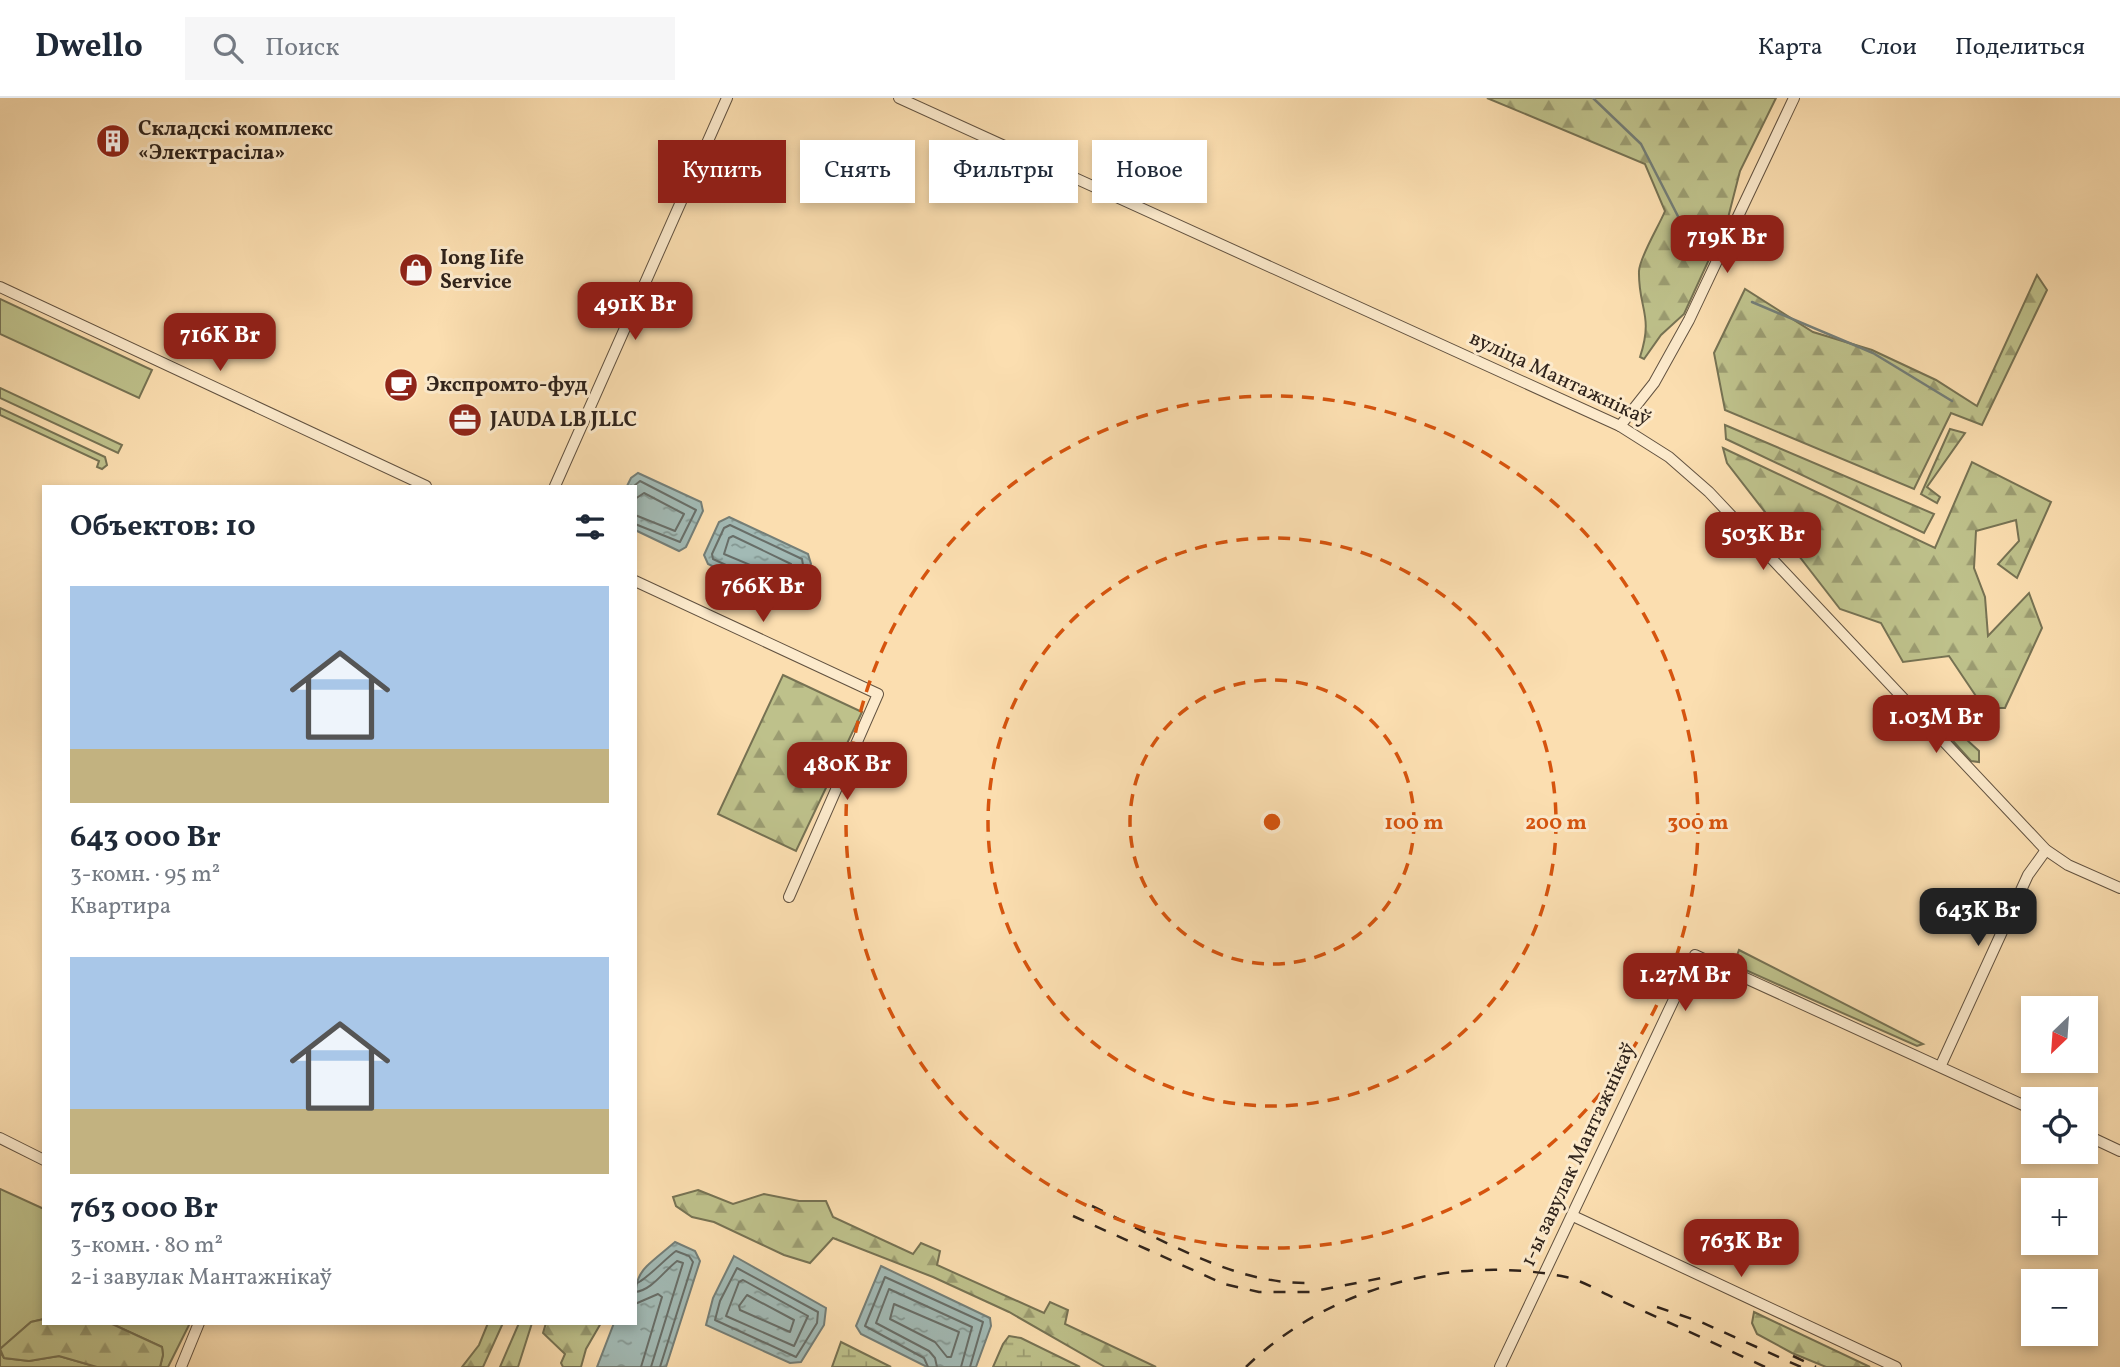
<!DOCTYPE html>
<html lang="ru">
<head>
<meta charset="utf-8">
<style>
	:root { --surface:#fff; --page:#f6f6f7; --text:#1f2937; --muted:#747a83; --line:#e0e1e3; --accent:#8f2418 }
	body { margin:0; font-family:Vollkorn,serif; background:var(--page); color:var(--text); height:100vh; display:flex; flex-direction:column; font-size:26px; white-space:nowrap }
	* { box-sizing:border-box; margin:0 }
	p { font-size:23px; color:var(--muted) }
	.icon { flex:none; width:38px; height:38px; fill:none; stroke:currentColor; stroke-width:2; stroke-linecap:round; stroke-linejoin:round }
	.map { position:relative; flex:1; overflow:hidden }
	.side { position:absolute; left:42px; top:387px; width:595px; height:840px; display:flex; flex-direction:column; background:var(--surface); border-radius:0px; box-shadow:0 4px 10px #0003 }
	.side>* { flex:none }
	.guide { position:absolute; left:658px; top:42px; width:665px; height:63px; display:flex; gap:14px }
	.needle { width:46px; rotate:205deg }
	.buttons { position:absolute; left:2021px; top:898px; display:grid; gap:14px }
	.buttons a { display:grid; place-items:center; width:77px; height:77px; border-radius:0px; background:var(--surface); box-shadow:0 4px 10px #0003; font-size:35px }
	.price { position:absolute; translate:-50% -60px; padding:0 16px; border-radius:14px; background:var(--accent); color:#fff; font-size:23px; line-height:46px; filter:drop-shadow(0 2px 4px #0008) }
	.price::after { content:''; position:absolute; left:50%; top:42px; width:21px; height:16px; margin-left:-10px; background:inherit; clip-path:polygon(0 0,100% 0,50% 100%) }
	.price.selected { background:#222; color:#fff }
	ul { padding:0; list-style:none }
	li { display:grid; align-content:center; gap:14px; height:371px; padding:0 28px }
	li span { display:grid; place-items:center; height:217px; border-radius:0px; color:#555 }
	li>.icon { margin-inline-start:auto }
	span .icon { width:126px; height:126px; fill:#fffc; stroke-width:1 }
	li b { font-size:30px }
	h2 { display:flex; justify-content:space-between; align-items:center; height:84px; padding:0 28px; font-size:30px }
	.pill { padding:0 24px; border-radius:0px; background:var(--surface); box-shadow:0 4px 10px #0003; font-size:24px; line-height:63px }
	.pill.selected { background:var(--accent); color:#fff }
	header { display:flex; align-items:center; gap:42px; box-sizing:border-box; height:98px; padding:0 35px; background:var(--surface); border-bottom:2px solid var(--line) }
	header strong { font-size:33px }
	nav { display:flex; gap:38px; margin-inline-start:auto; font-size:24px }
	.search { width:490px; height:63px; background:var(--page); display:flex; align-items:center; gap:18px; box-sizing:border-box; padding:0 24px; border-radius:0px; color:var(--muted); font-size:26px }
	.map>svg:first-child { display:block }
	.grass { fill:#bec18b; stroke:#767253; stroke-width:2 }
	.forest { fill:url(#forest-firs); stroke:#767253; stroke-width:2 }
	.wetland { fill:url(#wetland-marsh); stroke:#767253; stroke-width:2 }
	.water { fill:url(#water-ripples); stroke:#747e77; stroke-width:2 }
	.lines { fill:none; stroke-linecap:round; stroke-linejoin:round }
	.shore { stroke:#686e68; stroke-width:2 }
	.stream { stroke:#747e77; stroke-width:2.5 }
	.minor-casing { stroke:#625240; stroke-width:12 }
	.minor { stroke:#fceacc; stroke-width:10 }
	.rail { stroke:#2f231b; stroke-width:2.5; stroke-dasharray:12 12; stroke-linecap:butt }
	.ring { fill:none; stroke:#d6540e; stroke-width:3.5; stroke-dasharray:12 9 }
	.labels { text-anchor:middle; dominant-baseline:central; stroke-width:6; stroke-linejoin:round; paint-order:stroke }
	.poi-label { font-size:21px; font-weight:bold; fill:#2f231b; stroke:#fceacc; text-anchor:start }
	.street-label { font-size:21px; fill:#2f231b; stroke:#fceacc }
	.centre { fill:#d6540e; stroke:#fceacc; stroke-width:3.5 }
	.ring-label { font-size:21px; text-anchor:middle; font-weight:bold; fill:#d6540e; stroke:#fceacc; stroke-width:6; stroke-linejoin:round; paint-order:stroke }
</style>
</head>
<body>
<header>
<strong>Dwello</strong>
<div class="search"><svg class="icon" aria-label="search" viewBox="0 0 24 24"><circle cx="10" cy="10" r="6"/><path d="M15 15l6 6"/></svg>Поиск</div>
<nav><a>Карта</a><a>Слои</a><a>Поделиться</a></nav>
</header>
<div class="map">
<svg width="2120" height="1269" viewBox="0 0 2120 1269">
	<defs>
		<pattern id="forest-firs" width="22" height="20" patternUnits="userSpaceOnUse" patternTransform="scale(1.75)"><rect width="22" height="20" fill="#bec18b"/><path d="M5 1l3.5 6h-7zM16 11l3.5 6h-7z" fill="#9b9c71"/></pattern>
		<pattern id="wetland-marsh" width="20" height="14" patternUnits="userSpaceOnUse" patternTransform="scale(1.75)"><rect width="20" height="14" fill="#bec18b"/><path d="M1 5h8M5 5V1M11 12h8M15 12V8" fill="none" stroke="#9b9c71"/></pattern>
		<pattern id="water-ripples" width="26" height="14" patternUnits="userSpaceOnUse" patternTransform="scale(1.75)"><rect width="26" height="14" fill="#a2bab5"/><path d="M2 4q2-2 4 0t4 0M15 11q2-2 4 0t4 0" fill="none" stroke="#849792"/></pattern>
	</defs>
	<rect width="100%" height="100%" fill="#fbdeb0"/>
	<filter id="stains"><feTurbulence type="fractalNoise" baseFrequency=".00286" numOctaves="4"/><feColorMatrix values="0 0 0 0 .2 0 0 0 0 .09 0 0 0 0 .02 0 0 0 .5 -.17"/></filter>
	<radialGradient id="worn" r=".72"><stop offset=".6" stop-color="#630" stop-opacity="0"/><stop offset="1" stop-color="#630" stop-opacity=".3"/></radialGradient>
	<g class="grass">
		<path d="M0,201L152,272L139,300L0,236Z"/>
		<path d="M0,290L122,347L118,355L0,300Z"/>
		<path d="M0,310L105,359L107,367L102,371L97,369L99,363L0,317Z"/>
		<path d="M1934,622L1955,631L1979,653V664L1971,663Z"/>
		<path d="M1739,852L1923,946L1917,948L1741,870L1735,863Z"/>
		<path d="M0,1091L44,1111V1221L31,1224L0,1251Z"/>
		<path d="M110,1225H190L168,1269H160L163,1257L162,1249Z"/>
		<path d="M0,1254L4,1260L29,1263L59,1258L97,1269H0Z"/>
	</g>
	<g class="forest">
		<path d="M1487,0H1776L1740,73L1728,120L1684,216L1661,237L1644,261L1640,259C1654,217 1638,210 1639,173C1640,158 1659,128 1665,113L1645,66Z"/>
		<path d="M2037,177L2047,192L1982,327L1951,315L1914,391L1725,312L1714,255L1745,191L1813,234L1872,252L1936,282L1977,308Z"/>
		<path d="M1725,327L1934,416L1924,435L1726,341Z"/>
		<path d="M1950,331L1965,335L1927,389L1940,399L1937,405L1921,396Z"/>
		<path d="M1723,350L1935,450L1972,364L2051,404L2017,480L1998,466L2019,443L2016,422L1976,433L1974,470L1985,499L1988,538L2029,495L2042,530L2005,610H1984L1949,558L1903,564L1881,525L1840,511L1727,365Z"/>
		<path d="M783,577L862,614L796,753L718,716Z"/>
		<path d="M698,1092L733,1106L764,1096L799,1103H826L833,1119L913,1156L921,1145L940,1153L937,1167L1044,1215L1050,1204L1068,1212L1065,1226L1156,1269H1105L1009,1214L933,1179L833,1140L810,1165L784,1157L714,1124L692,1119L676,1108L673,1099Z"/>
		<path d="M1754,1214L1870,1269H1826L1792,1255L1757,1236L1752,1225Z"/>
		<path d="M44,1221V1225H110L162,1249L163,1257L160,1269H97L59,1258L29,1263L4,1260L0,1251L31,1224Z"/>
		<path d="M488,1225H503L483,1269H462L479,1247Z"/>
		<path d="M519,1225H532L518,1269H500Z"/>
		<path d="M546,1225H601L586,1251L581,1269H563L561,1265L565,1256L543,1235Z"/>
	</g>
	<g class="wetland">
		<path d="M1009,1238L1021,1240L1080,1269H993L1003,1246Z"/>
		<path d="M841,1244L891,1269H832Z"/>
	</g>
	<g class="water">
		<path d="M638,375L701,404L703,413L686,449L679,453L635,432V388H627L631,380Z"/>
		<path d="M729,419L808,456L811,466L797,498L784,502L708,466L704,457L719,424Z"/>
		<path d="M675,1144L695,1153L700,1163L666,1269H597L614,1225H635C635,1171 635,1178 675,1144Z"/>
		<path d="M734,1158L826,1210L824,1227L801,1264L790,1265L706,1227L713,1200Z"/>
		<path d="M881,1168L990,1220L991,1228L976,1269H927L861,1236L856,1228Z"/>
	</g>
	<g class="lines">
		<g class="shore">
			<path d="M634,388L640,383L696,412L680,444L635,426"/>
			<path d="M635,401L644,395L684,416L675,433L635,417"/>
			<path d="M730,427L802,461L803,467L792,492L784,494L713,461L712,456L724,430Z"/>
			<path d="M733,438L791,466L786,482L724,456L729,440Z"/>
			<path d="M737,1170L818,1214L817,1225L796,1259L715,1222L720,1203Z"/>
			<path d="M743,1182L808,1218L794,1248L726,1218L739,1184Z"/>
			<path d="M635,1186C644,1184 666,1160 676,1153L689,1158L693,1164L660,1269"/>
			<path d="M635,1194C651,1193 664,1173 677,1163L683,1165L651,1269"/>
			<path d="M747,1197L794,1222L790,1234L740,1212L739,1208Z"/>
			<path d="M635,1206L658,1196L662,1199L641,1269"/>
			<path d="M894,1206L959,1234L951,1259H947L935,1244L890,1221Z"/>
			<path d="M928,1269L924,1260L865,1228L885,1179L983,1224L970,1269"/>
			<path d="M937,1269L935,1260L929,1253L876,1225L889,1191L972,1229L961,1269"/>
		</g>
		<g class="stream">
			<path d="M1593,0L1641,46L1685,132"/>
			<path d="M1752,204L1873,255L1952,303"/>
		</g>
		<g class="minor-casing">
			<g id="minor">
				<path d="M899,0L1620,328L1669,359L1709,394L2046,752L2068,767L2120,790"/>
				<path d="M0,189L426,388"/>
				<path d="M1620,328L1654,285L1689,222L1794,0"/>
				<path d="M555,388L727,0"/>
				<path d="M635,483L878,596L789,799"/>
				<path d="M1941,967L2028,777L2046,752"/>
				<path d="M2086,1037L2120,1053"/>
				<path d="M0,1040L44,1062"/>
				<path d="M1573,1118L1896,1269"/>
				<path d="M181,1269L199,1225"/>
				<path d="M1500,1269L1695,857L2034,1012"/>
			</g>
		</g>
		<use href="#minor" class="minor"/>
		<g class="rail">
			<path d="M1092,1108C1158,1139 1230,1185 1305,1185"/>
			<path d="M1073,1118L1224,1186L1259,1194H1310L1387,1179"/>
			<path d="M1657,1209L1701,1224L1801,1269"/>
			<path d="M1793,1258L1816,1269"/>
			<path d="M1246,1269C1328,1189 1454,1156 1566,1179C1584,1183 1602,1195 1619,1202C1668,1224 1716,1246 1765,1269"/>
		</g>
	</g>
	<g class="ring">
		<circle cx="1272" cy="724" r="142"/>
		<circle cx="1272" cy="724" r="284"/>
		<circle cx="1272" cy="724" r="426"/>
	</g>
	<defs>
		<g id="building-disc" transform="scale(1.75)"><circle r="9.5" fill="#8f2418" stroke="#fceacc"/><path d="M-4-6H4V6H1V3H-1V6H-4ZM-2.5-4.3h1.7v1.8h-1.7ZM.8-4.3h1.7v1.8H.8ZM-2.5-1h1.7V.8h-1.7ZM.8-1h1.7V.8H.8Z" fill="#fff"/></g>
		<g id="shop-disc" transform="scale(1.75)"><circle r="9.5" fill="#8f2418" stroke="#fceacc"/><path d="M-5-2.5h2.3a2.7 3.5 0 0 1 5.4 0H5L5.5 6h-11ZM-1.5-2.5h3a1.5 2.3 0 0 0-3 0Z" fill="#fff"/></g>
		<g id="cafe-disc" transform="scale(1.75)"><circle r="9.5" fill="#8f2418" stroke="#fceacc"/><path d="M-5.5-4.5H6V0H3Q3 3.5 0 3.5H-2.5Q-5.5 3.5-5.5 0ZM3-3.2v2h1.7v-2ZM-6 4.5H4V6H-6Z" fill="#fff"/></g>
		<g id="office-disc" transform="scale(1.75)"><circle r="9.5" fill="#8f2418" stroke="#fceacc"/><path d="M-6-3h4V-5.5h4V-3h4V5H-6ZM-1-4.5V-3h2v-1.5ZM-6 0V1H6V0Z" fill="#fff"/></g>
	</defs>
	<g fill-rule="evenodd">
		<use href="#building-disc" x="113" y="43"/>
		<use href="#shop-disc" x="416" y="172"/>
		<use href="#cafe-disc" x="401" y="287"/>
		<use href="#office-disc" x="465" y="322"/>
	</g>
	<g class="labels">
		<g class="poi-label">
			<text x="138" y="31">Складскі комплекс<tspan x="138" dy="24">«Электрасіла»</tspan></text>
			<text x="440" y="160">Iong Iife<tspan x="440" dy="24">Service</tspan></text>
			<text x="426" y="287">Экспромто-фуд</text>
			<text x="490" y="322">JAUDA LB JLLC</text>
		</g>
		<g class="street-label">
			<text transform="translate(1560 281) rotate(25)">вуліца Мантажнікаў</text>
			<text transform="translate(1579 1057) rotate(-65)">1-ы завулак Мантажнікаў</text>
		</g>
	</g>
	<circle cx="1272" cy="724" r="10" class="centre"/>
	<g class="ring-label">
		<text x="1414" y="731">100 m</text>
		<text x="1556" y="731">200 m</text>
		<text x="1698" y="731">300 m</text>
	</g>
	<rect width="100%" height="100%" filter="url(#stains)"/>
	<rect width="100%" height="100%" fill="url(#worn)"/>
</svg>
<div class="buttons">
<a><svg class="needle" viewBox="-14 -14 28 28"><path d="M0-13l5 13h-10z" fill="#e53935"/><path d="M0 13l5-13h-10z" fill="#747a83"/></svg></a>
<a><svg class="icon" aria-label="locate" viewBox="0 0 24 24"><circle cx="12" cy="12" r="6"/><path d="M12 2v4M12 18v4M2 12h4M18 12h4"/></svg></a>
<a>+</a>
<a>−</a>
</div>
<b class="price" style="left:1727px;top:177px">719K Br</b>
<b class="price" style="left:635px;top:244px">491K Br</b>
<b class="price" style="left:220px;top:275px">716K Br</b>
<b class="price" style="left:1763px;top:474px">503K Br</b>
<b class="price" style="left:763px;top:526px">766K Br</b>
<b class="price" style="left:1936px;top:657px">1.03M Br</b>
<b class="price" style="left:847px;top:704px">480K Br</b>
<b class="price selected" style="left:1978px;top:850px">643K Br</b>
<b class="price" style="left:1685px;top:915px">1.27M Br</b>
<b class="price" style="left:1741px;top:1181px">763K Br</b>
<div class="guide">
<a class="pill selected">Купить</a>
<a class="pill">Снять</a>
<a class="pill">Фильтры</a>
<a class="pill">Новое</a>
</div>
<section class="side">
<h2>Объектов: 10<svg class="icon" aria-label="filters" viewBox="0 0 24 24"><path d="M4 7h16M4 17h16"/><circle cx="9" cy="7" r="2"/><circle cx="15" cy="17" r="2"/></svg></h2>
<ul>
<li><span style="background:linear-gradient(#a9c7e8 75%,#c2b280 0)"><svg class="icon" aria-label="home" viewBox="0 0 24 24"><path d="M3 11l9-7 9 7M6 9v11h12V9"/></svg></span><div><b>643 000 Br</b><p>3-комн. · 95 m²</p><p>Квартира</p></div></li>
<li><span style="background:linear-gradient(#a9c7e8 70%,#c2b280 0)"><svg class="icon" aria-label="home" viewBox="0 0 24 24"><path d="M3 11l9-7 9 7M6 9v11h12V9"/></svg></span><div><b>763 000 Br</b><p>3-комн. · 80 m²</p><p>2-і завулак Мантажнікаў</p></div></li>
</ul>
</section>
</div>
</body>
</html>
